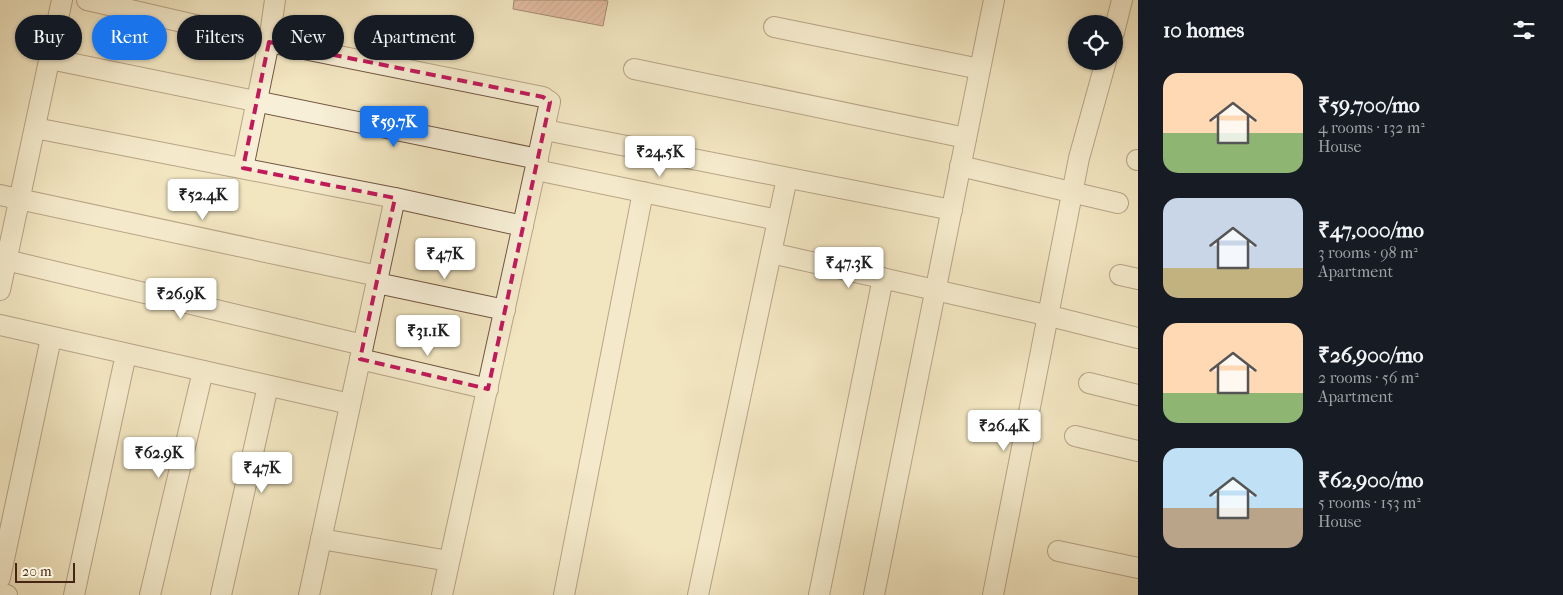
<!DOCTYPE html>
<html lang="en">
<head>
<meta charset="utf-8">
<style>
	:root { --surface:#171b24; --page:#20242c; --text:#f1f3f6; --muted:#9ea1a6; --accent:#1a73e8 }
	body { margin:0; font-family:"IM FELL French Canon",serif; background:var(--page); color:var(--text); height:100vh; display:flex; flex-direction:column; font-size:19px; white-space:nowrap }
	* { box-sizing:border-box; margin:0 }
	p { font-size:16px; color:var(--muted) }
	.icon { flex:none; width:28px; height:28px; fill:none; stroke:currentColor; stroke-width:2; stroke-linecap:round; stroke-linejoin:round }
	.map { position:relative; flex:1; overflow:hidden }
	.side { display:flex; flex-direction:column; background:var(--surface); width:425px }
	.side>* { flex:none }
	.hud { position:absolute; left:15px; top:15px; width:475px; height:45px; display:flex; gap:10px }
	.buttons { position:absolute; left:1068px; top:15px; display:grid; gap:10px }
	.buttons a { display:grid; place-items:center; width:55px; height:55px; border-radius:50%; background:var(--surface); box-shadow:0 1px 4px #0004; font-size:25px }
	.scale { position:absolute; left:15px; bottom:12px; width:60px; box-sizing:border-box; padding-left:5px; border:2px solid #462515; border-top:0; font-size:14px; line-height:18px; white-space:nowrap; color:#462515; -webkit-text-stroke:4px #f7efd7; paint-order:stroke }
	.price { position:absolute; translate:-50% -42px; padding:0 11px; border-radius:5px; background:#fff; color:#222; font-size:16px; line-height:32px; filter:drop-shadow(0 1px 2px #0008) }
	.price::after { content:''; position:absolute; left:50%; top:30px; width:15px; height:11px; margin-left:-8px; background:inherit; clip-path:polygon(0 0,100% 0,50% 100%) }
	.price.active { background:var(--accent); color:#fff }
	ul { padding:0; list-style:none }
	li { display:flex; align-items:center; gap:15px; height:125px; padding:0 25px }
	li span { display:grid; place-items:center; flex:none; width:140px; height:100px; border-radius:15px; color:#555 }
	li>.icon { margin-inline-start:auto }
	span .icon { width:60px; height:60px; fill:#fffc; stroke-width:1 }
	li b { font-size:21px }
	h2 { display:flex; justify-content:space-between; align-items:center; height:60px; padding:0 25px; font-size:21px }
	.chip { padding:0 18px; border-radius:22px; background:var(--surface); box-shadow:0 1px 4px #0004; font-size:18px; line-height:45px }
	.chip.active { background:var(--accent); color:#fff }
	main { display:flex; flex:1; min-height:0 }
	.map>svg:first-child { display:block }
	.building { fill:url(#building-hatch); stroke:#462515 }
	.lines { fill:none; stroke-linecap:round; stroke-linejoin:round }
	.street-casing { stroke:#715540; stroke-width:22 }
	.street { stroke:#f7efd7; stroke-width:20 }
	.marked { fill:none; stroke:#c2185b; stroke-width:4; stroke-dasharray:10 6; stroke-linejoin:round }
</style>
</head>
<body>
<main>
<div class="map">
<svg width="1138" height="595" viewBox="0 0 1138 595">
	<defs>
		<pattern id="building-hatch" width="6" height="6" patternUnits="userSpaceOnUse" patternTransform="scale(1.25)"><rect width="6" height="6" fill="#d18a7d"/><path d="M-1 1l2-2M0 6l6-6M5 7l2-2" fill="none" stroke="#ab7165"/></pattern>
	</defs>
	<rect width="100%" height="100%" fill="#f2e6c1"/>
	<filter id="stains"><feTurbulence type="fractalNoise" baseFrequency=".004" numOctaves="4"/><feColorMatrix values="0 0 0 0 .2 0 0 0 0 .09 0 0 0 0 .02 0 0 0 .5 -.17"/></filter>
	<radialGradient id="worn" r=".72"><stop offset=".6" stop-color="#630" stop-opacity="0"/><stop offset="1" stop-color="#630" stop-opacity=".3"/></radialGradient>
	<path class="building" d="M514,0H602L608,1L603,26L513,9Z"/>
	<g class="lines">
		<g class="street-casing">
			<g id="street">
				<path d="M87,0L269,42L543,97L550,102L442,595"/>
				<path d="M774,27L980,69"/>
				<path d="M1114,32L1122,0"/>
				<path d="M50,59L538,159"/>
				<path d="M634,69L966,138"/>
				<path d="M35,128L395,198L523,226"/>
				<path d="M545,130L952,210"/>
				<path d="M1137,160H1138"/>
				<path d="M960,166L1118,203"/>
				<path d="M243,168L269,42L275,0"/>
				<path d="M536,170L778,220"/>
				<path d="M0,195L378,276"/>
				<path d="M771,253L1050,316L1138,338"/>
				<path d="M6,260L363,345"/>
				<path d="M1120,275L1138,279"/>
				<path d="M377,283L505,310"/>
				<path d="M0,290L62,0"/>
				<path d="M0,325L350,404"/>
				<path d="M360,359L488,389"/>
				<path d="M1089,383L1138,395"/>
				<path d="M1075,436L1138,451"/>
				<path d="M321,539L449,561"/>
				<path d="M1058,551L1138,568"/>
				<path d="M0,578L51,338"/>
				<path d="M0,593L7,595"/>
				<path d="M74,595L126,354"/>
				<path d="M150,595L203,371"/>
				<path d="M221,595L268,386"/>
				<path d="M309,595L395,198"/>
				<path d="M564,595L643,192"/>
				<path d="M698,595L787,178"/>
				<path d="M819,595L883,278"/>
				<path d="M874,595L994,0"/>
				<path d="M993,595L1079,158L1106,61"/>
			</g>
		</g>
		<use href="#street" class="street"/>
	</g>
	<path d="M0 0H1138V595H0ZM269,42L543,97L550,102L488,389L360,359L395,198L243,168Z" fill="#f2e6c1" fill-opacity=".55" fill-rule="evenodd"/>
	<path class="marked" d="M269,42L543,97L550,102L488,389L360,359L395,198L243,168Z"/>
	<rect width="100%" height="100%" filter="url(#stains)"/>
	<rect width="100%" height="100%" fill="url(#worn)"/>
</svg>
<div class="buttons">
<a><svg class="icon" aria-label="locate" viewBox="0 0 24 24"><circle cx="12" cy="12" r="6"/><path d="M12 2v4M12 18v4M2 12h4M18 12h4"/></svg></a>
</div>
<div class="scale">20 m</div>
<b class="price active" style="left:394px;top:148px">₹59.7K</b>
<b class="price" style="left:660px;top:178px">₹24.5K</b>
<b class="price" style="left:203px;top:221px">₹52.4K</b>
<b class="price" style="left:445px;top:280px">₹47K</b>
<b class="price" style="left:849px;top:289px">₹47.3K</b>
<b class="price" style="left:181px;top:320px">₹26.9K</b>
<b class="price" style="left:428px;top:357px">₹31.1K</b>
<b class="price" style="left:1004px;top:452px">₹26.4K</b>
<b class="price" style="left:159px;top:479px">₹62.9K</b>
<b class="price" style="left:262px;top:494px">₹47K</b>
<div class="hud">
<a class="chip">Buy</a>
<a class="chip active">Rent</a>
<a class="chip">Filters</a>
<a class="chip">New</a>
<a class="chip">Apartment</a>
</div>
</div>
<section class="side">
<h2>10 homes<svg class="icon" aria-label="filters" viewBox="0 0 24 24"><path d="M4 7h16M4 17h16"/><circle cx="9" cy="7" r="2"/><circle cx="15" cy="17" r="2"/></svg></h2>
<ul>
<li><span style="background:linear-gradient(#ffd9b3 60%,#8fb573 0)"><svg class="icon" aria-label="home" viewBox="0 0 24 24"><path d="M3 11l9-7 9 7M6 9v11h12V9"/></svg></span><div><b>₹59,700/mo</b><p>4 rooms · 132 m²</p><p>House</p></div></li>
<li><span style="background:linear-gradient(#c9d6e8 70%,#c2b280 0)"><svg class="icon" aria-label="home" viewBox="0 0 24 24"><path d="M3 11l9-7 9 7M6 9v11h12V9"/></svg></span><div><b>₹47,000/mo</b><p>3 rooms · 98 m²</p><p>Apartment</p></div></li>
<li><span style="background:linear-gradient(#ffd9b3 70%,#8fb573 0)"><svg class="icon" aria-label="home" viewBox="0 0 24 24"><path d="M3 11l9-7 9 7M6 9v11h12V9"/></svg></span><div><b>₹26,900/mo</b><p>2 rooms · 56 m²</p><p>Apartment</p></div></li>
<li><span style="background:linear-gradient(#bfe0f5 60%,#b9a48a 0)"><svg class="icon" aria-label="home" viewBox="0 0 24 24"><path d="M3 11l9-7 9 7M6 9v11h12V9"/></svg></span><div><b>₹62,900/mo</b><p>5 rooms · 153 m²</p><p>House</p></div></li>
</ul>
</section>
</main>
</body>
</html>
